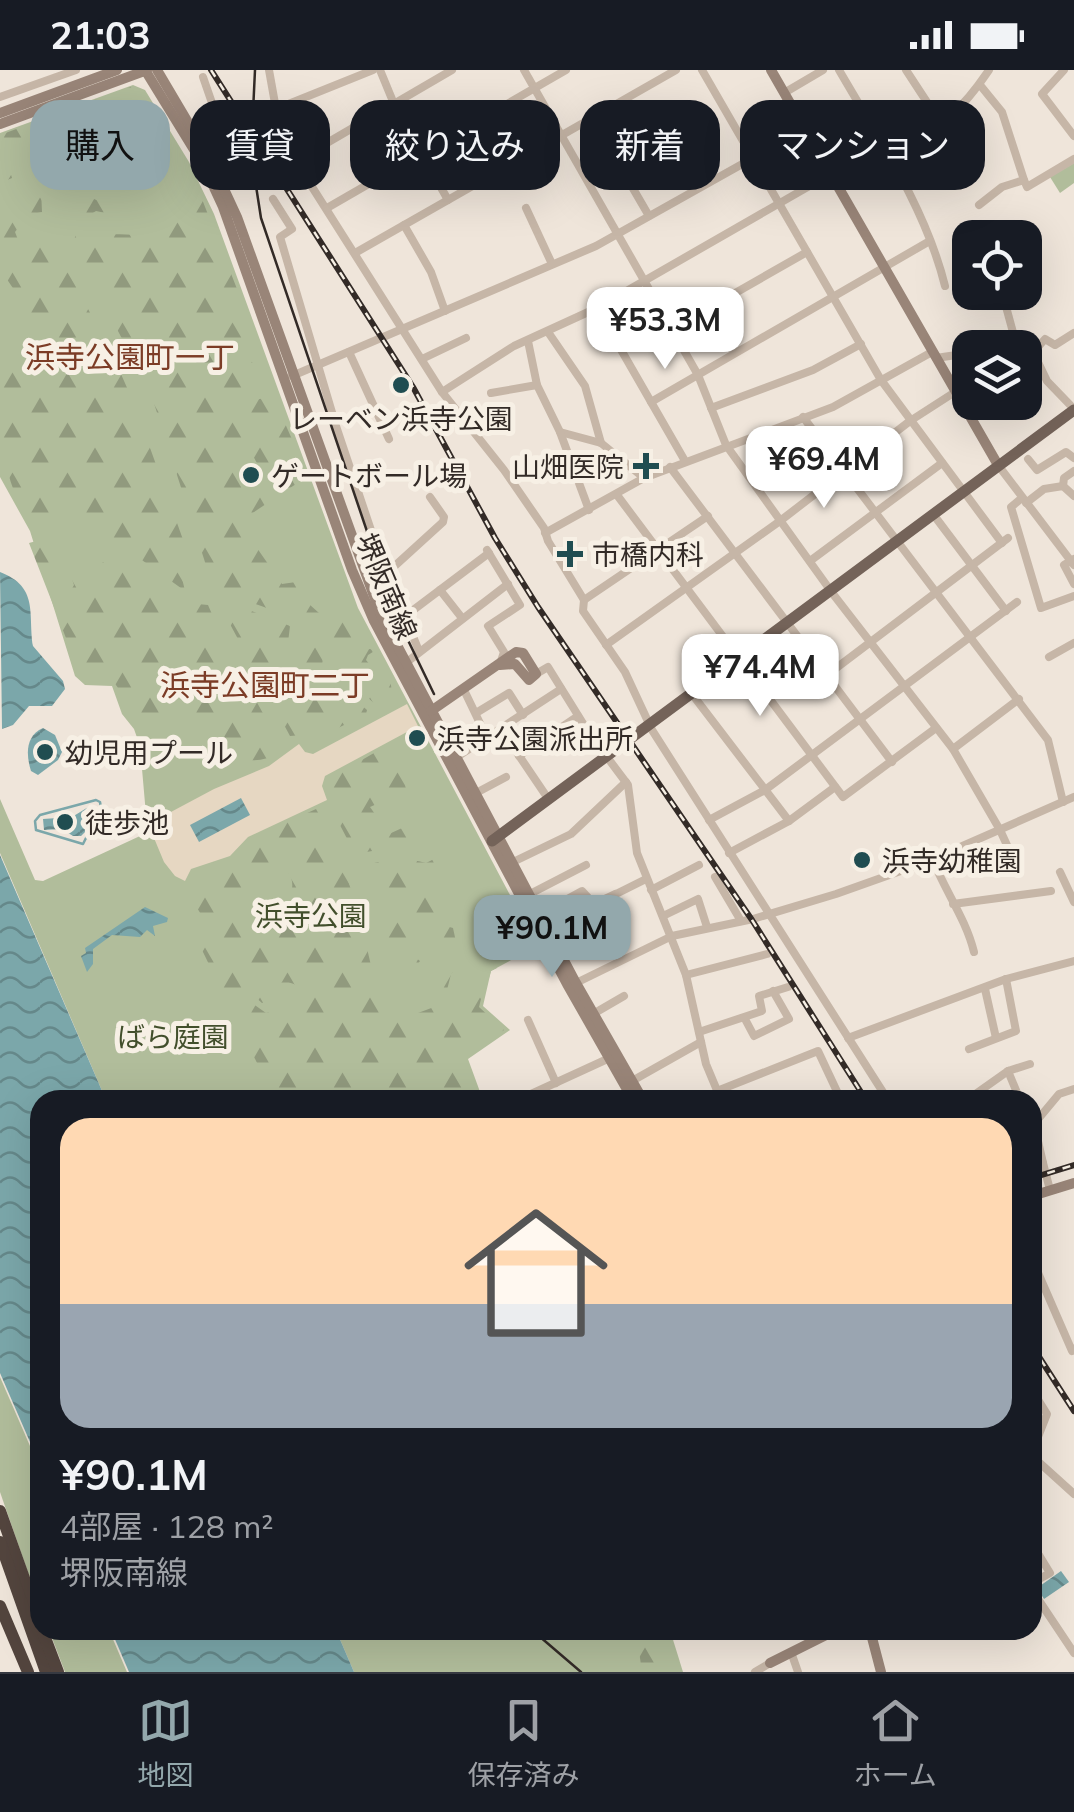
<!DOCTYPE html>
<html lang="ja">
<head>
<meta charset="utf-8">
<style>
	:root { --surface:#171b24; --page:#242831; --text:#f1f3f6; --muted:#9ea1a6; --line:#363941; --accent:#93a8ac }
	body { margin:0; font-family:Mulish,"Noto Sans JP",sans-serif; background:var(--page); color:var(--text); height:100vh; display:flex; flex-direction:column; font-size:38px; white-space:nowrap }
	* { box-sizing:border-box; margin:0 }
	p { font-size:32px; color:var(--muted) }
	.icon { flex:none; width:55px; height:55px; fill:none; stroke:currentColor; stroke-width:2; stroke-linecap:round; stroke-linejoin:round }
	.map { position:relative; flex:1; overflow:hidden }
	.sheet { position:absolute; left:30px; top:1020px; width:1012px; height:550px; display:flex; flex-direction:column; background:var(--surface); border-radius:30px; box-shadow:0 10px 40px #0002 }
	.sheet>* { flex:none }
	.banner { position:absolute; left:30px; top:30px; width:1015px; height:90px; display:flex; gap:20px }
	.tools { position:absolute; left:952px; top:150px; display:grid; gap:20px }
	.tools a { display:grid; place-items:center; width:90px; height:90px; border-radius:20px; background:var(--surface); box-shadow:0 10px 40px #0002; font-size:50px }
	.price { position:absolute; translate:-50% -85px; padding:0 22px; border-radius:20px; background:#fff; color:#222; font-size:32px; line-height:65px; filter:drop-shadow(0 2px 5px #0008) }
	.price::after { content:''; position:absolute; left:50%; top:60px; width:30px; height:22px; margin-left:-15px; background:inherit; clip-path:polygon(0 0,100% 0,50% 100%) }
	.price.on { background:var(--accent); color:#111 }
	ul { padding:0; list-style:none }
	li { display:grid; align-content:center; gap:20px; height:530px; padding:0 30px }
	li span { display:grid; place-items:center; height:310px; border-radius:30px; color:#555 }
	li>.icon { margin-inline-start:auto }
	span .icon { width:180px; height:180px; fill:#fffc; stroke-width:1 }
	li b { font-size:42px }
	.tag { padding:0 35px; border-radius:30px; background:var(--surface); box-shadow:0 10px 40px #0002; font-size:35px; line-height:90px }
	.tag.on { background:var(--accent); color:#111 }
	.status { display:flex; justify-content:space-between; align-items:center; height:70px; padding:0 50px; background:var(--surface); direction:ltr }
	.status svg { height:28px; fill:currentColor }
	.dock { display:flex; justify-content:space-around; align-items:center; height:140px; border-top:2px solid var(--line); background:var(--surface); font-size:28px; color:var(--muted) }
	.dock a { display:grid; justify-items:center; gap:5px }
	.dock .on { color:var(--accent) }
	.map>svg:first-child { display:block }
	.green { fill:#b1bd9b }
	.forest { fill:url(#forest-firs); fill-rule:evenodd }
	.plaza { fill:#e6d7c2 }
	.water { fill:url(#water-waves) }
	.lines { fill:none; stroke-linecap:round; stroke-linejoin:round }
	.stream { stroke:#7ba7aa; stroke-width:2.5 }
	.street { stroke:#c6b6a7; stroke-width:8 }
	.secondary { stroke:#998578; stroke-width:10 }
	.primary { stroke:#746359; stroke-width:11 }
	.highway { stroke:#53453e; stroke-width:12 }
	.tram { stroke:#332b27; stroke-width:2.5 }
	.rail-casing { stroke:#332b27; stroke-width:6 }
	.rail { stroke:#f7f0e5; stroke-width:2.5; stroke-dasharray:8; stroke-linecap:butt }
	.highway-bridge { stroke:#53453e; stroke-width:12 }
	.poi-dot { fill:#204d51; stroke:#f7f0e5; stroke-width:4 }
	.labels { text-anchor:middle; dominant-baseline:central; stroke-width:10; stroke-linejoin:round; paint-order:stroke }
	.poi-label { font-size:28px; fill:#332b27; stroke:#f7f0e5; text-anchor:start }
	.street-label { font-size:28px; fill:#332b27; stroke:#f7f0e5 }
	.park-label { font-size:28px; fill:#424f2c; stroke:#f7f0e5 }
	.neighbourhood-label { font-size:30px; fill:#7c3c26; stroke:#f7f0e5 }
</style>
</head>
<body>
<div class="status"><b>21:03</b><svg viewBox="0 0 49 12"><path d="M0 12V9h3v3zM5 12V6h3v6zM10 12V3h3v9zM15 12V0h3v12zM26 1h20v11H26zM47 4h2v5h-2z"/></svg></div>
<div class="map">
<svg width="1074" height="1602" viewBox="0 0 1074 1602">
	<defs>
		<pattern id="forest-firs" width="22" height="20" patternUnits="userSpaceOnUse" patternTransform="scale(2.5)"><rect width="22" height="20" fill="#b1bd9b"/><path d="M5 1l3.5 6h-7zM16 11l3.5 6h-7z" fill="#919a7e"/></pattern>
		<pattern id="water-waves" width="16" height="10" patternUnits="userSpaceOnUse" patternTransform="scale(2.5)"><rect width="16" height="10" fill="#7ba7aa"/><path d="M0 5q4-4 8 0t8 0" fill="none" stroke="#65888a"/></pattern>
	</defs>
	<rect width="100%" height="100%" fill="#efe5da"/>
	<g class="green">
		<path d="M133,15L145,20L189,92L214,144L358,538L537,876L491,901L483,936L510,960L468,989L483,1030H106L0,783V729L35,810L43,811L140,766L147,756L140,676L134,659L122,644L112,616L85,615L75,606L30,461L0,407V63Z"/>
		<path d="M1074,93V113L1060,123L1050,107Z"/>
		<path d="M0,1307L40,1399V1537L0,1422Z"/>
		<path d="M49,1560H109L127,1602H65Z"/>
		<path d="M336,1560H670L683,1602H354Z"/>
	</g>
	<g class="forest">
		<path d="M133,16L142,22L141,27L124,31L123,39L132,41L150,37L152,41L134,53L120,45L111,52L104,68L38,99L26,70L3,78L12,108L0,113V65Z"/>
		<path d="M165,60L178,82L173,86L151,77L141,78L119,98L103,93L96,95L111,111L89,118L88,125C101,137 119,128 130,138L129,144L124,147L96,141L88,146L83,163L86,167C102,165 126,162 143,167C159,171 170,186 190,185L188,178L162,164L158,156L167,150L173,132C183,129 185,121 192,119L200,124L253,260L241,280L242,285C269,302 259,308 245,327L249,331L265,328L280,342L308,406L239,452L282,514L296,512L307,521L309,534L319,543H327L332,553L357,543L369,565L362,578L376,580L368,585L366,590L375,601L390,606L392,624L385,633L375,634C351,614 337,582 313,562C286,540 244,533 213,517L151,324L108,242L77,193L71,177L78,160L76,153L63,148L60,115L84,89L137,74L149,63ZM252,384L269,415L250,426L233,395Z"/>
		<path d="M38,116L41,119L42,142L28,145L15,162L20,175L27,180L35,178L40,167L44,166L53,173L113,286L132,329L129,343L140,350L195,503L182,508L185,521L114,470C106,458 87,453 73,452C60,452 47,452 34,447C0,427 0,343 0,302L48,270L0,199V136L12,144C37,139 29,135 38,116Z"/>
		<path d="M40,470L74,474L68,481H61L48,496L59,529L68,526L74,515L71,506L73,500L89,499L108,490H126L187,533L208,535L225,574L282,678L280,683C237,706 197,671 176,635L139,654C133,646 117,612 111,610C97,606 93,618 80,604L29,473Z"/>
		<path d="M223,530L290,556L287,581L296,584L316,577L323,587L321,605C332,621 351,624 367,640L366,644L322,666L317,677L302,665L290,666L231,556Z"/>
		<path d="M386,676L403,691L406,721L370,737L389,764L413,753L418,773L355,784L328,732L324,712Z"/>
		<path d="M316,739C350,797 364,863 378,927L398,935L410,946L434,937L441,929L436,902L447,892L450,879L437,873L436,867L446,856L453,858L461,895L451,904L446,924L468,928L472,903L494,892L497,898L491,901L489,908L487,905L479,937L504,960L463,988L478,1030H275L184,843L194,839L217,879L243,901L248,911L246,929L266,943L275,941L281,946L285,935L305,930L306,924C293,910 289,912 271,914L270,930L262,933L253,925L255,916L244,899L220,877L189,824C193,818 197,808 201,802C214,785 237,795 250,769ZM276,793C303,807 289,824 286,849L278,853L262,835L250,842L258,801Z"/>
		<path d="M438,787L447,789V795C435,799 425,795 416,800L414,805L419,811L438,814L446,831L438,842L406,851L410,860L407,881L420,891L414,899L409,898L404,889L387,890L382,884L376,857L397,851L401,845C375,825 370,837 362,798C383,788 403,787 426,793Z"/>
		<path d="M636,1560H667L681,1602H642Z"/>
	</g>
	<path class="plaza" d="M407,634L418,656L325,706L322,716L327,730L248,767L230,786L191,799L185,811L175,806L164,792L154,768V751L214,719L269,696L299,674L305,682L313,684Z"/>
	<g class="water">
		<path d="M0,502C39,517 28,543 33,576L63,611L65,619L52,636H29L13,655L2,659Z"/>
		<path d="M43,658L55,665L62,682L58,690L38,705L31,701C26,685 25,666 43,658Z"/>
		<path d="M241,728L250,745L199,772L190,755Z"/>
		<path d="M90,736L96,745L88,750L86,761L81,766H73L62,759L44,760L43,749L72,747Z"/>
		<path d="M0,785L106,1030H40V1395L0,1303Z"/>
		<path d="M145,837L168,848L167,852L153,856L155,866L147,860L140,867L112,865L93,879V894L87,902L81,886L86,883L85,878Z"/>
		<path d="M1061,1501L1069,1512L1044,1529L1037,1518Z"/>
		<path d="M111,1560H336L354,1602H129Z"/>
	</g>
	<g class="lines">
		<path class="stream" d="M96,730L100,732L101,738L83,774L36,760L35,751L40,745Z"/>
		<g class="street">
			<path d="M269,0L276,39L288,79L442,322L504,400L544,458L548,471L584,530L583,541L625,602L652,660L888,1030"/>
			<path d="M380,0L394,34L448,130"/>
			<path d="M524,0L698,305L726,375L833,524L953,679L1000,760L1018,799"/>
			<path d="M702,0L881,310L1002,473"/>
			<path d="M839,0C879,69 926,139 945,216"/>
			<path d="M906,0L940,52"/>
			<path d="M1064,0L1042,24L1074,66"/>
			<path d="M203,7L221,59L226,105L221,111"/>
			<path d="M980,15L1002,42L1024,110"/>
			<path d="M784,23L823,0"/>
			<path d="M0,27L76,0"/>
			<path d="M276,39L373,0"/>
			<path d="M592,48L649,146"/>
			<path d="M296,91L452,0"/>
			<path d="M273,129L292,159L280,167L336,356L379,484L419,581"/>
			<path d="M979,135L1002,117L1024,110L1027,117L1074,89"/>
			<path d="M327,138L566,0"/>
			<path d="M526,138L552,194"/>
			<path d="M404,155L431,202L445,241"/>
			<path d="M355,183L676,0"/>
			<path d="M1002,222L1017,277"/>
			<path d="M597,238L685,391"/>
			<path d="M672,259L807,182"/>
			<path d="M548,262L585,316L601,373"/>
			<path d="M528,271L537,315L560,362L601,373L644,408"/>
			<path d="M1025,279L1036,288L1047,311L1074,339"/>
			<path d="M349,282L389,369"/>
			<path d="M1032,284L1045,269L1055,275L1074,263"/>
			<path d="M936,288L970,283"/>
			<path d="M422,289L466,268"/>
			<path d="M292,306L596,176L753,88"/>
			<path d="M442,322L514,276L597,238L900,64C939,69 970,28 989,0"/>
			<path d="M491,323L537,315"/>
			<path d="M651,332L928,172"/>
			<path d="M711,338L813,300L861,274"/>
			<path d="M803,347L1048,670L1063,732"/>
			<path d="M560,362L589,440"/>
			<path d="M1028,389L1037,400L1066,382L1074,388"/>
			<path d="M998,395L1074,495"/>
			<path d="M670,397L892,692"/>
			<path d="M1063,416L1064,408L1074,401"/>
			<path d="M617,425L843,727L936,658"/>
			<path d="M1022,428L1011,437L1041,538L1074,526"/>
			<path d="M1026,433L1044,419L1063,416L1074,426"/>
			<path d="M933,444L1006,541"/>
			<path d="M545,463L644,408L833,337L932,282"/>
			<path d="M487,480L520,535L488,556L504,582L501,591"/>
			<path d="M1074,489L1064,495L1074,514"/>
			<path d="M810,491L942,393"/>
			<path d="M387,503L443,452L444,447L430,427"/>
			<path d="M440,520L462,548"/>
			<path d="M584,530L708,446"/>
			<path d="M404,547L489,483"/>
			<path d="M606,575L780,451L910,351L955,322"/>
			<path d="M1049,587L1074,573"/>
			<path d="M407,592L508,514"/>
			<path d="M536,604L548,597L589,663L628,715L637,783L686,905L706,994L721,1030"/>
			<path d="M827,605L1008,468"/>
			<path d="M464,620L487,668"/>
			<path d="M692,624L789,751"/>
			<path d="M476,643L509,623L523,645"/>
			<path d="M501,659L549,730"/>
			<path d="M953,679L1019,629"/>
			<path d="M519,686L578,646"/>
			<path d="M457,687L561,619"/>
			<path d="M476,723L506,707"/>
			<path d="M709,750L765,720L1017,532"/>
			<path d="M729,783L789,751L835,717"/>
			<path d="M932,788C945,821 966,849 974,882"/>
			<path d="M513,792L571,764L626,712"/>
			<path d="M1060,802L1074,832"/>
			<path d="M715,807L741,851"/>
			<path d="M651,820L699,795"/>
			<path d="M616,824L646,809"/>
			<path d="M526,826L586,795"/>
			<path d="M953,834L1051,821"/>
			<path d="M540,844L582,821L594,834L615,824"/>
			<path d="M663,846L698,829L707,857"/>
			<path d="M686,905L767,884"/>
			<path d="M576,913L672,866L753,849L836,824L926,792L1074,727"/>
			<path d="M985,919L996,968"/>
			<path d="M593,944L624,926"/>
			<path d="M745,949L754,966L789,949L773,921"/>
			<path d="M528,950L556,1013"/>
			<path d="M699,962L762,941L759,926L788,917"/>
			<path d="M848,968L1006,909L1074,891"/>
			<path d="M969,979L1016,961L1006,909"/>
			<path d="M1008,1001L1020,1030"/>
			<path d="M632,1011L701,972"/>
			<path d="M717,1021L818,981L841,1030"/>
			<path d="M518,1030L614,986"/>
			<path d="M967,1030L1008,1001L1030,994"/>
			<path d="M1043,1093L1050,1120"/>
			<path d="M1032,1096L1043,1093L1034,1054L1059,1024L1074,1019"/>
			<path d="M1032,1189L1072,1281L1074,1279"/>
			<path d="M1032,1320L1047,1344L1032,1382"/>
			<path d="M1032,1386L1074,1424"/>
			<path d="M1032,1513L1050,1503L1039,1485"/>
			<path d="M1032,1520L1074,1583"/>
			<path d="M791,1582L798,1602"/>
			<path d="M755,1602L770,1593"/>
		</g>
		<g class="secondary">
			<path d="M145,0L204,96L223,137L352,500L374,551L567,914L633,1030"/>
			<path d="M157,0L212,93L237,147L380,543L576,913L643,1030"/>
			<path d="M771,0L998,395"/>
			<path d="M0,43L117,0"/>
			<path d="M0,54L147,0"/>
			<path d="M431,641L516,582L523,583L536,604L529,610L515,594L500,595"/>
			<path d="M1032,1126L1074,1113"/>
			<path d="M870,1560L881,1602"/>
			<path d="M770,1593L836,1560"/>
		</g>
		<path class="primary" d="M492,771L1074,340"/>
		<g class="highway">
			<path d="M0,1441L40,1553"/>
			<path d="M0,1472L46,1602"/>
			<path d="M0,1536L28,1602"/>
		</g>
		<g class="tram">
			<path d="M255,0L251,84L261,148L375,485L405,564L434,624"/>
			<path d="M532,1560L581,1602"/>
		</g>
		<g class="rail-casing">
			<g id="rail">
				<path d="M211,0L413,317L495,468L538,537L752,850L866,1030"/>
				<path d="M1032,1108L1074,1095"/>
				<path d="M1032,1276L1074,1341"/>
			</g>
		</g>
		<use href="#rail" class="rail"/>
		<path class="highway-bridge" d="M42,1560L58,1602"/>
	</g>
	<g class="poi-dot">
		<circle cx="401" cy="315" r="10"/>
		<path d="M641 381h10v10h10v10h-10v10h-10v-10h-10v-10h10z"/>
		<circle cx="251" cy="405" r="10"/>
		<path d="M565 469h10v10h10v10h-10v10h-10v-10h-10v-10h10z"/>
		<circle cx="417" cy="668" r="10"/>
		<circle cx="45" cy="682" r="10"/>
		<circle cx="65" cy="752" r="10"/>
		<circle cx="862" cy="790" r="10"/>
	</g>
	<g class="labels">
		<g class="poi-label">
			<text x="401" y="348" text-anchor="middle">レーベン浜寺公園</text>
			<text x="624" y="396" text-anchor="end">山畑医院</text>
			<text x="271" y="405">ゲートボール場</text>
			<text x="592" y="484">市橋内科</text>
			<text x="437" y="668">浜寺公園派出所</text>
			<text x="65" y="682">幼児用プール</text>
			<text x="85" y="752">徒歩池</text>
			<text x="882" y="790">浜寺幼稚園</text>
		</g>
		<g class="street-label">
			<text transform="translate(387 516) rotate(67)">堺阪南線</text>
		</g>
		<g class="park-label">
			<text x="311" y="845">浜寺公園</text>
			<text x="173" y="966">ばら庭園</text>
		</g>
		<g class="neighbourhood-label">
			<text x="130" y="287">浜寺公園町一丁</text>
			<text x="265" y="615">浜寺公園町二丁</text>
		</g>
	</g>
</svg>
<div class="tools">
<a><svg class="icon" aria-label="locate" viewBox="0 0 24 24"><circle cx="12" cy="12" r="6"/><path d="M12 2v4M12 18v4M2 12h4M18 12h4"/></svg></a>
<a><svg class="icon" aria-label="layers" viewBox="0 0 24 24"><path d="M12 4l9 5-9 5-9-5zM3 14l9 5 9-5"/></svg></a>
</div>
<b class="price" style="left:665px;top:302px">¥53.3M</b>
<b class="price" style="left:824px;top:441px">¥69.4M</b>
<b class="price" style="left:760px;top:649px">¥74.4M</b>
<b class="price on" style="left:552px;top:910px">¥90.1M</b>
<div class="banner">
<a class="tag on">購入</a>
<a class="tag">賃貸</a>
<a class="tag">絞り込み</a>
<a class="tag">新着</a>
<a class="tag">マンション</a>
</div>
<section class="sheet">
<ul>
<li><span style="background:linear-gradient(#ffd9b3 60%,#9aa5b1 0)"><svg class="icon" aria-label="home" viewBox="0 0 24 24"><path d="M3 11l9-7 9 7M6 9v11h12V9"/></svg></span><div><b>¥90.1M</b><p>4部屋 · 128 m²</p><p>堺阪南線</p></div></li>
</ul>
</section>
</div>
<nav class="dock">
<a class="on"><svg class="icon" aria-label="map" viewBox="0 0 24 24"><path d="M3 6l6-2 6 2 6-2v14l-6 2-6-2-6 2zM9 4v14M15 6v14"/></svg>地図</a>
<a><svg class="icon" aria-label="saved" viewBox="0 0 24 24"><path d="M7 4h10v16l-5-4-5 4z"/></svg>保存済み</a>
<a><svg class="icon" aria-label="home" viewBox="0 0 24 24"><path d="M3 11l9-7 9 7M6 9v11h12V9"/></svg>ホーム</a>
</nav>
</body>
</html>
